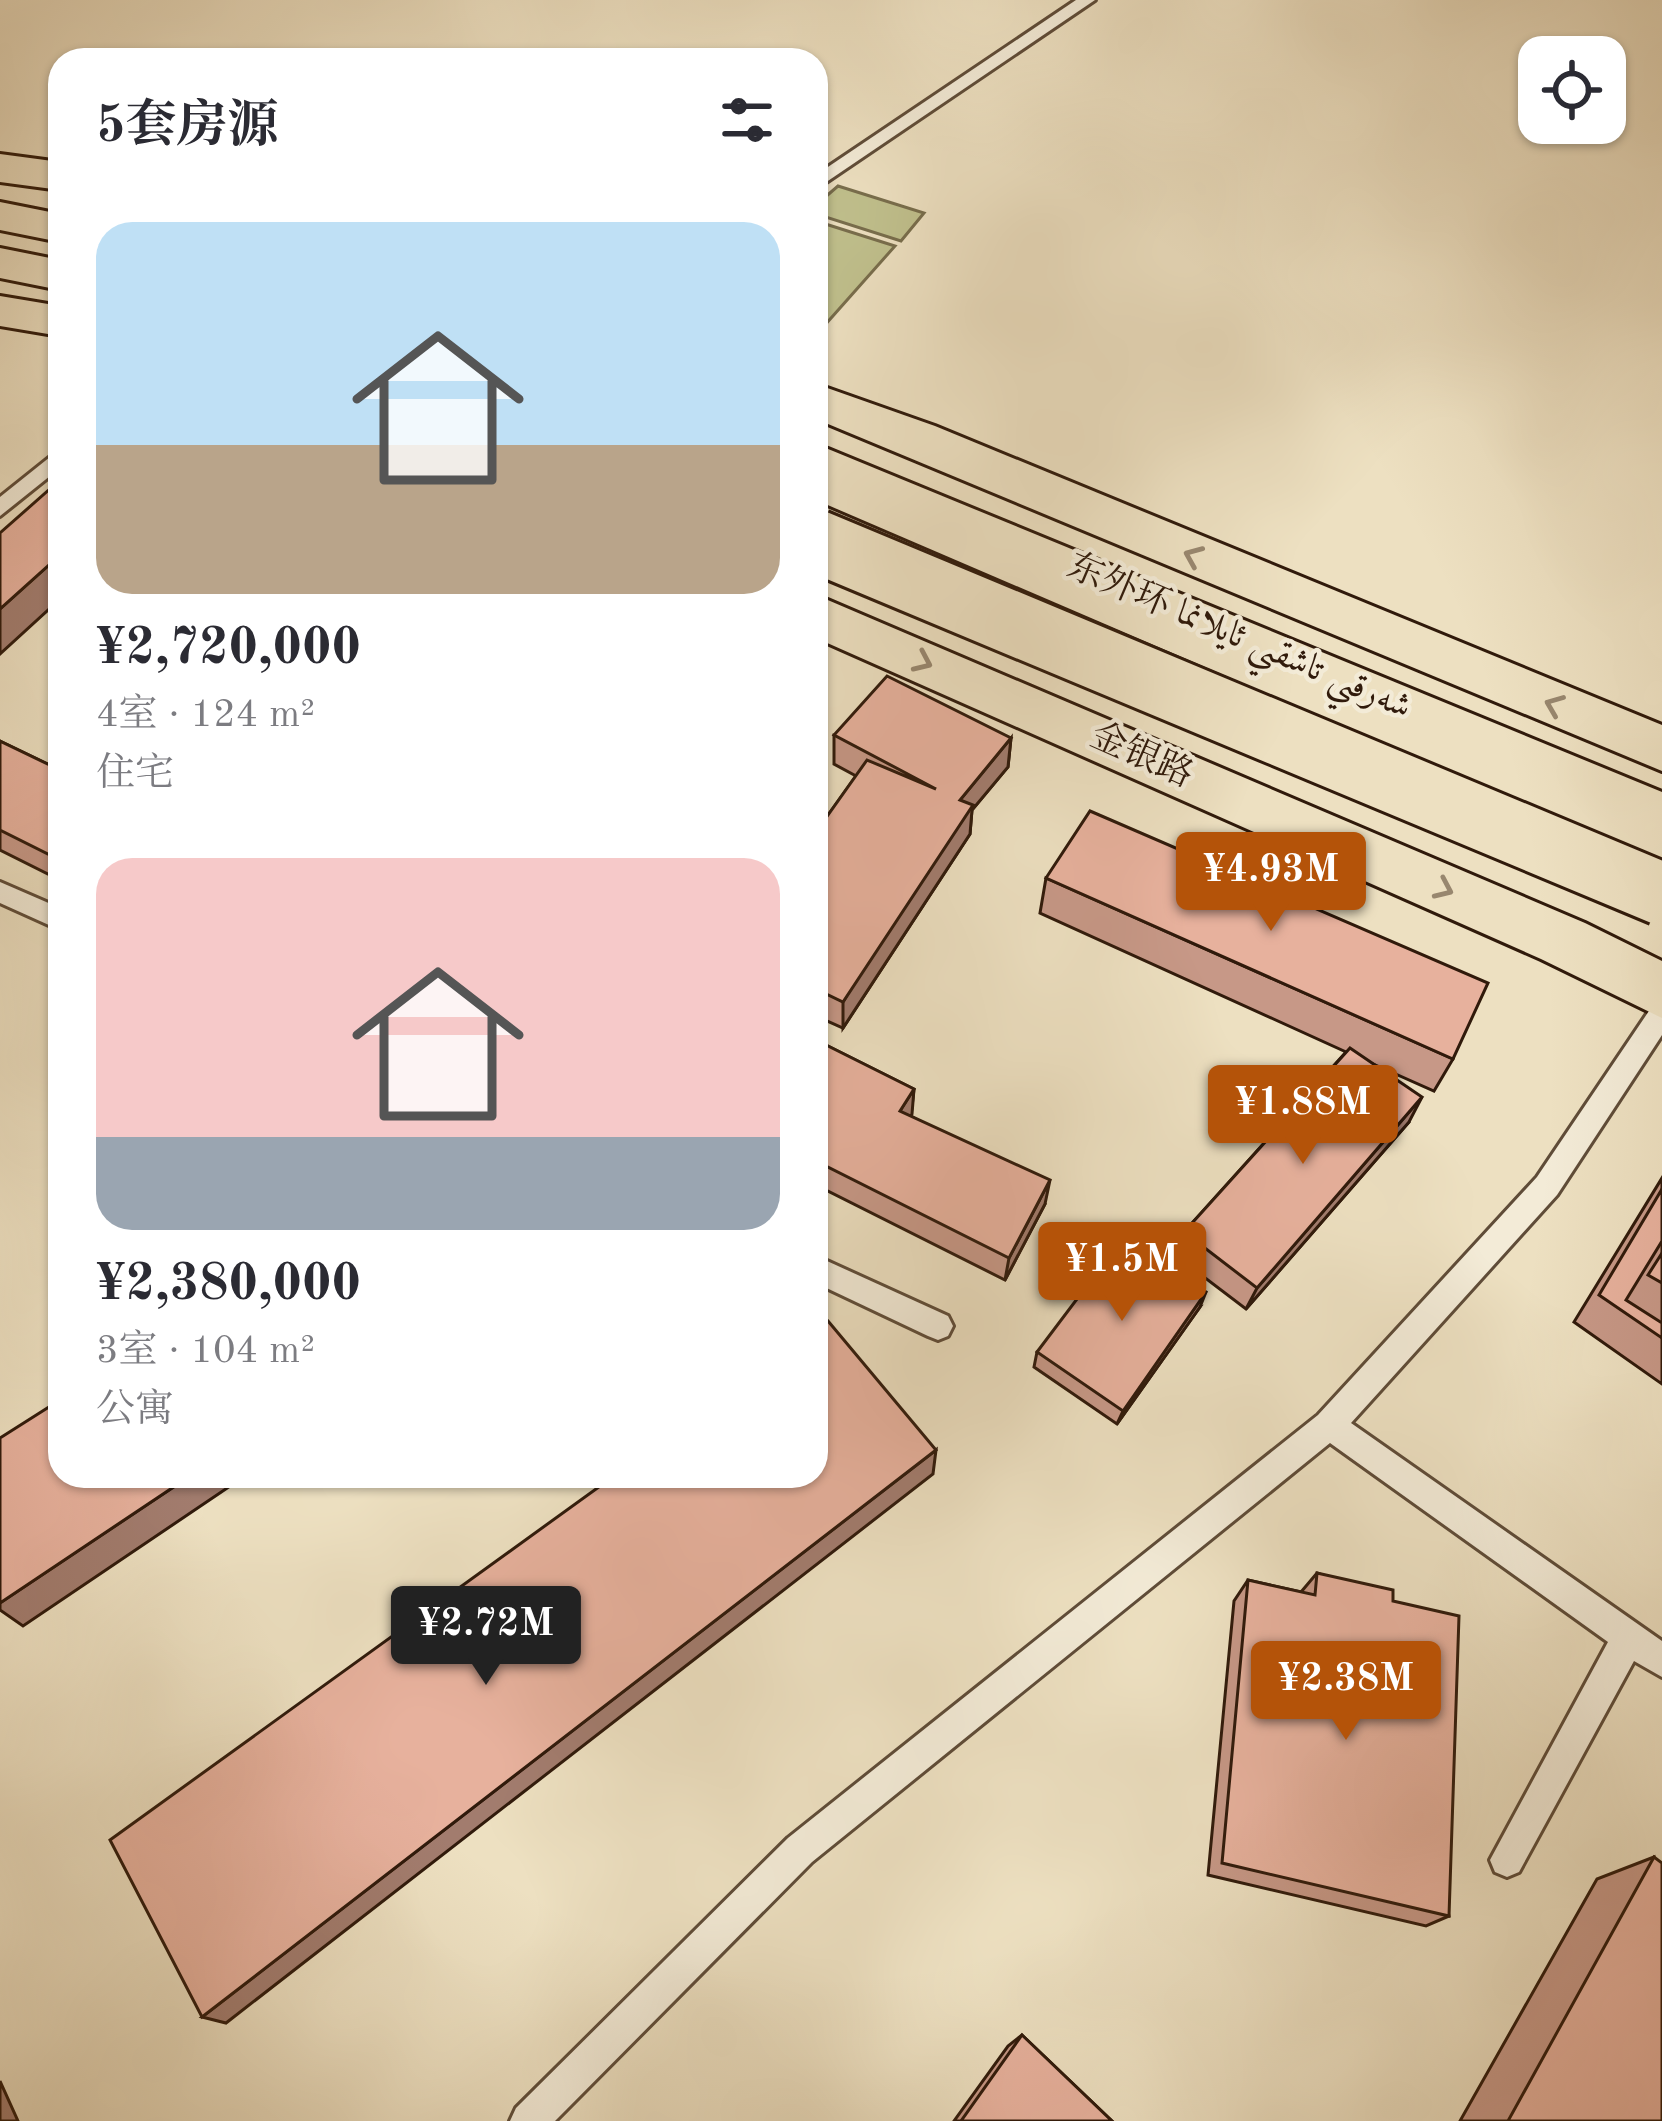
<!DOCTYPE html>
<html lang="zh">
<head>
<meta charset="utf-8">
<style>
	:root { --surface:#fff; --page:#f2f2f3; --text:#2b2b33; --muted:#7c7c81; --accent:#b45309 }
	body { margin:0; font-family:"Old Standard TT",Amiri,"Noto Serif SC",serif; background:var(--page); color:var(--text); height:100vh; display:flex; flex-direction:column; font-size:45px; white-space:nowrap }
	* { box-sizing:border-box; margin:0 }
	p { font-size:39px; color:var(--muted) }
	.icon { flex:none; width:66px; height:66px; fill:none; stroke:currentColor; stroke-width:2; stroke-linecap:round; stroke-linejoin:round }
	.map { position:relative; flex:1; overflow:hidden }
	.details { position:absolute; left:48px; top:48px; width:780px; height:1440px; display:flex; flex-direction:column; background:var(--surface); border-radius:36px; box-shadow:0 3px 9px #0004 }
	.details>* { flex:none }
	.tools { position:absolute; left:1518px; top:36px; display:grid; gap:24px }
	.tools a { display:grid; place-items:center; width:108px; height:108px; border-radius:24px; background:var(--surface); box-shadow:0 3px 9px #0004; font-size:60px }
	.price { position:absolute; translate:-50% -102px; padding:0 27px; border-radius:12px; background:var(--accent); color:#fff; font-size:39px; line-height:78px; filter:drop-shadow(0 3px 6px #0008) }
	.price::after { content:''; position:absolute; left:50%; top:72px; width:36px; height:27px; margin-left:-18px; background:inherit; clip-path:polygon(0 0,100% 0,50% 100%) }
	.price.on { background:#222; color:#fff }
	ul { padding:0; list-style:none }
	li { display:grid; align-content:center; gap:24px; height:636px; padding:0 48px }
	li span { display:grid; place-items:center; height:372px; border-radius:36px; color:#555 }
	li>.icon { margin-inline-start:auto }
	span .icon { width:216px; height:216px; fill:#fffc; stroke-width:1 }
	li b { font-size:51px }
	h2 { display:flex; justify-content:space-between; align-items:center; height:144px; padding:0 48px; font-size:51px }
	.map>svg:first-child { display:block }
	.green { fill:#c0c08d; stroke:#786d4c; stroke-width:3 }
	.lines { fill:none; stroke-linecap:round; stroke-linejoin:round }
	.lane-casing { stroke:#5f4c38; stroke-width:6 }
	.primary-casing { stroke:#301a0b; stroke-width:6 }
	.highway-casing { stroke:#301a0b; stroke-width:6 }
	.lane { fill:#f3ebd7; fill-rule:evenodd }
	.primary { fill:#ede0c1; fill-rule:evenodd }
	.highway { fill:#ede0c1; fill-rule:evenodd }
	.highway-bridge-casing { stroke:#301a0b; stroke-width:68; stroke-linecap:butt }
	.highway-bridge { stroke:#ede0c1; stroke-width:62 }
	.wall { fill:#c79887; stroke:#301a0b; stroke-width:3 }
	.shaded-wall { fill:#a27c6e; stroke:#301a0b; stroke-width:3 }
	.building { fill:#e7b19d; stroke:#301a0b; stroke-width:3 }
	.oneway { stroke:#98876f }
	.labels { text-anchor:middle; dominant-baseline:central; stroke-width:9; stroke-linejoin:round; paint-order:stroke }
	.street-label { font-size:36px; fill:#301a0b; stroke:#f3ebd7 }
</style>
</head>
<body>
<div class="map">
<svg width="1662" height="2121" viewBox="0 0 1662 2121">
	<rect width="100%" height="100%" fill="#ede0c1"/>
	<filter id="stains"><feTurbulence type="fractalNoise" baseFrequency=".00167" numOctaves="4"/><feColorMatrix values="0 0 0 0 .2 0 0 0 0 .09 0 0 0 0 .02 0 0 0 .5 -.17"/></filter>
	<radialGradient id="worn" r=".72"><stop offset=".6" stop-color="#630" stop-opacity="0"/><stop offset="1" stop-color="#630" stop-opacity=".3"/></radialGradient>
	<g class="green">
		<path d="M838,186L924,213L901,241L816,214V205Z"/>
		<path d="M816,221L895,246L816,335Z"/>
	</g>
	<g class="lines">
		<g class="lane-casing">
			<g id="lane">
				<path d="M1076,0H1095L816,189V175Z"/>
				<path d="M60,449V468L0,516V497Z"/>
				<path d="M0,882L60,908V930L0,903Z"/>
				<path d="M1662,1002V1035L1557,1195L1351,1423L1662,1641V1677L1634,1661L1519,1872L1507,1877L1495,1872L1490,1860L1608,1642L1330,1443L812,1862L555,2121H510L516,2108L788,1838L1318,1415L1537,1177L1653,1005Z"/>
				<path d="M816,1256L948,1316L953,1326L948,1336L938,1340L928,1336L816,1283Z"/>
			</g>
		</g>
		<g class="primary-casing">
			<g id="primary">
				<path d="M0,154L60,162V190L0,182Z"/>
				<path d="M0,296L60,306V336L0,326Z"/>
				<path d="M816,384L935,426L1662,725V771L816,419Z"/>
				<path d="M816,461L1662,813V863L816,500Z"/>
				<path d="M816,595L1585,923L1662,961V1018L1541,959L816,638Z"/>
			</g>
		</g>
		<g class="highway-casing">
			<g id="highway">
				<path d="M0,202L60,214V242L0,230Z"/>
				<path d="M0,248L60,260V290L0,278Z"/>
				<path d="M816,444L1662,792V840L816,481Z"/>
			</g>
		</g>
		<use href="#lane" class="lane"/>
		<use href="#primary" class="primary"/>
		<use href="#highway" class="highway"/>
		<g class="highway-bridge-casing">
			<path id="highway-bridge" d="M816,541L1662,894"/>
		</g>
		<use href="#highway-bridge" class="highway-bridge"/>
	</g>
	<g class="wall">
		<path d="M834,735L1011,738L1008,767L972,810L970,834L843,1028L816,1016V832L856,776L834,764Z"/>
		<path d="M0,741L60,770V880L0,850Z"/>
		<path d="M1046,878L1453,1059L1434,1091L1373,1064L1409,1122L1246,1309L1175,1255L1184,1232L1346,1052L1040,913Z"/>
		<path d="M816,1040L914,1089L911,1116L1045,1204L1005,1280L816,1185Z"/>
		<path d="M1662,1178V1384L1574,1322Z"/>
		<path d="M1200,1307L1117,1424L1034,1367L1037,1352Z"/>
		<path d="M1317,1573L1393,1601L1449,1916L1426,1926L1208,1875L1234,1601L1248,1580L1301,1592Z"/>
		<path d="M1654,1857L1662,2121H1460L1597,1879Z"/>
		<path d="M1022,2035L1112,2121H954L1008,2046Z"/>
	</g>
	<g class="shaded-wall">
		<path d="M60,555V599L0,654V609Z"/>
		<path d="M819,658V697L816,700V662Z"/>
		<path d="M1011,738L1008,767L972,810L970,834L843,1028V1002L960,800Z"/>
		<path d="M914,1089L912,1114L898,1135L900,1111Z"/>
		<path d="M1422,1097L1409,1122L1246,1309L1257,1288Z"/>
		<path d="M1050,1180L1045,1204L1005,1280L1009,1258Z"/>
		<path d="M1206,1292L1200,1307L1117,1424L1123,1411Z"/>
		<path d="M936,1450L933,1474L226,2023L202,2017Z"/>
		<path d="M190,1476H245L23,1626L0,1610V1603Z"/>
		<path d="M0,2081L18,2121H0Z"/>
	</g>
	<g class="building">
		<path d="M60,480V555L0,609V533Z"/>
		<path d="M887,676L1011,738L960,800L973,805L843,1002L816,989V832L867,760L936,789L834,735Z"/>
		<path d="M0,741L60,770V860L0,830Z"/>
		<path d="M1090,811L1488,983L1453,1059L1046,878Z"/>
		<path d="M816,1040L914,1089L900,1111L1050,1180L1009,1258L816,1161Z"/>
		<path d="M1350,1048L1422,1097L1257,1288L1184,1232Z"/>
		<path d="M1662,1189V1241L1626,1300L1662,1323V1338L1599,1295Z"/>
		<path d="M1123,1238L1206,1292L1123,1411L1037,1352Z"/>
		<path d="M1662,1253V1283L1648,1275Z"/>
		<path d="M828,1321L936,1450L202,2017L110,1840L614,1476H816V1330Z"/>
		<path d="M60,1400V1476H190L0,1603V1438Z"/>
		<path d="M1317,1573L1393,1590V1601L1459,1616L1449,1916L1222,1863L1248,1580L1315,1595Z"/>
		<path d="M1654,1857L1662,1863V2121H1508Z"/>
		<path d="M1022,2035L1112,2121H961Z"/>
	</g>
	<defs><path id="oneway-chevron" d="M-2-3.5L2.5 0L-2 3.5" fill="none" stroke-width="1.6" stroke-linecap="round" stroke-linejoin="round" transform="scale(3)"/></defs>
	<g class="oneway">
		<use href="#oneway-chevron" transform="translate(1193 556) rotate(-157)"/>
		<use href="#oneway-chevron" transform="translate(923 662) rotate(24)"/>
		<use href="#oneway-chevron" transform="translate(1554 705) rotate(-158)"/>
		<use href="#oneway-chevron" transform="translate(1444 889) rotate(24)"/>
	</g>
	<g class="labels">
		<g class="street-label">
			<text transform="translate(1239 638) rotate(23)">东外环 شەرقىي تاشقىي ئايلانما</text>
			<text transform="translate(1141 757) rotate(24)">金银路</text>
		</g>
	</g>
	<rect width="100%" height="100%" filter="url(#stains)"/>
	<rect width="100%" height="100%" fill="url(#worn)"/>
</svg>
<div class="tools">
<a><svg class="icon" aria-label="locate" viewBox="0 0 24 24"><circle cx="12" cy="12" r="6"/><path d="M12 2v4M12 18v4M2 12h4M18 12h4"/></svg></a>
</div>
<b class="price" style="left:1271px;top:934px">¥4.93M</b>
<b class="price" style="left:1303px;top:1167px">¥1.88M</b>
<b class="price" style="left:1122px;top:1324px">¥1.5M</b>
<b class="price on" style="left:486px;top:1688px">¥2.72M</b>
<b class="price" style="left:1346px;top:1743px">¥2.38M</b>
<section class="details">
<h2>5套房源<svg class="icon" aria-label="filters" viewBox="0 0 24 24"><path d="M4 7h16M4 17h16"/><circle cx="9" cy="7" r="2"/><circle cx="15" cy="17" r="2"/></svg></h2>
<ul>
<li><span style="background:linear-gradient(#bfe0f5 60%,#b9a48a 0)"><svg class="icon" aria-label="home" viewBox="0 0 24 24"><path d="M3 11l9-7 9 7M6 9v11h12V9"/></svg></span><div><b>¥2,720,000</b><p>4室 · 124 m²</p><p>住宅</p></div></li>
<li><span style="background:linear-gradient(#f6c9c9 75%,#9aa5b1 0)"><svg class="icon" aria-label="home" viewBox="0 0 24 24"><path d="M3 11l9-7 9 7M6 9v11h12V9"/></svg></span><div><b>¥2,380,000</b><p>3室 · 104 m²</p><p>公寓</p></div></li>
</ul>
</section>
</div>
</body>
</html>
